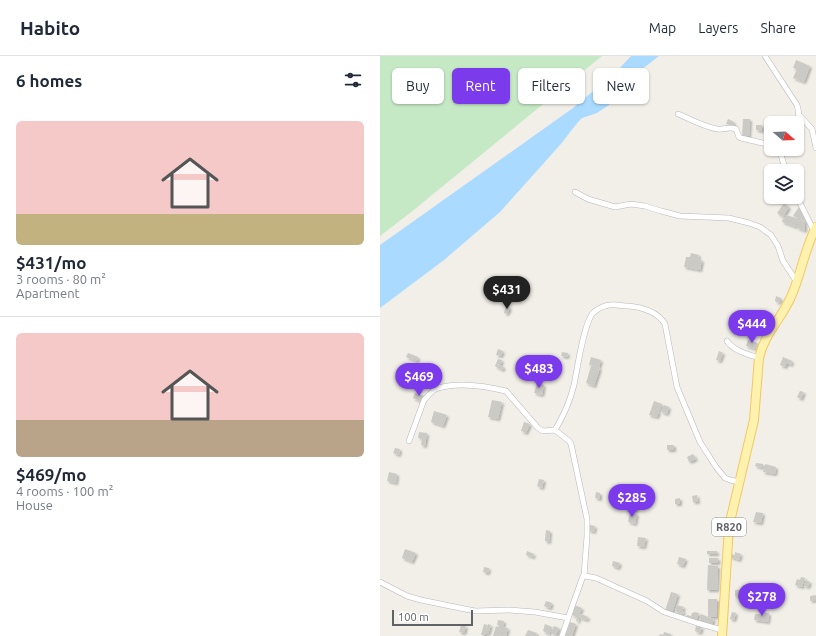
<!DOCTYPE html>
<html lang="en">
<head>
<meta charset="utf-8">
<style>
	:root { --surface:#fff; --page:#f2f2f3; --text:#1f2937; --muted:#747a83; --line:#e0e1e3; --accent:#7c3aed }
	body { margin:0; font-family:Ubuntu,sans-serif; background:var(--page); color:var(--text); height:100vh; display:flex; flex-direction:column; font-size:15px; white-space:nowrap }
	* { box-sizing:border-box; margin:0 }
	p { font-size:13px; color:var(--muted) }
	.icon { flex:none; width:22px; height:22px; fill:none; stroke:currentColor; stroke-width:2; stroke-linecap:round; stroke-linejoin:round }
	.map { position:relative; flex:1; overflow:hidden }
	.details { display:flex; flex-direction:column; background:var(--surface); width:380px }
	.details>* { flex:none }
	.banner { position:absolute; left:12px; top:12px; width:364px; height:36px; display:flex; gap:8px }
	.needle { width:26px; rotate:109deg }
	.controls { position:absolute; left:384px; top:60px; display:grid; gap:8px }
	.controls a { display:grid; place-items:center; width:40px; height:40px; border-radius:6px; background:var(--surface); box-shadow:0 1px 3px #0004; font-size:20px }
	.scale { position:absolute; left:12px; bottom:10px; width:81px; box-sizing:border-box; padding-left:4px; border:2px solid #5f6368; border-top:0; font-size:11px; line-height:14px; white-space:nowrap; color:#5f6368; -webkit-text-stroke:3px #fff; paint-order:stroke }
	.price { position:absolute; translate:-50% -34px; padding:0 9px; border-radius:14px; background:var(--accent); color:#fff; font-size:13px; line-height:26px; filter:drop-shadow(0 1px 2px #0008) }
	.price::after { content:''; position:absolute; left:50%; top:24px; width:12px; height:9px; margin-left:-6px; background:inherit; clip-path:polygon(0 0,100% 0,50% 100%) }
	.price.selected { background:#222; color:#fff }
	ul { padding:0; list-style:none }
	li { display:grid; align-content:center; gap:8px; height:212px; padding:0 16px }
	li+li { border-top:1px solid var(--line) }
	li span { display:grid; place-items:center; height:124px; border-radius:6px; color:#555 }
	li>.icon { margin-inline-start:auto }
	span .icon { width:72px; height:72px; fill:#fffc; stroke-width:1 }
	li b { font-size:17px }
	h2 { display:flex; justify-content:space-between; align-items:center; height:48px; padding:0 16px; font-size:17px }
	.chip { padding:0 14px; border-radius:6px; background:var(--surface); box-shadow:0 1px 3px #0004; font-size:14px; line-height:36px }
	.chip.selected { background:var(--accent); color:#fff }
	header { display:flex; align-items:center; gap:24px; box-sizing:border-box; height:56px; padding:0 20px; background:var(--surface); border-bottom:1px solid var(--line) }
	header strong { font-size:19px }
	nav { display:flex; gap:22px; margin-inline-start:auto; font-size:14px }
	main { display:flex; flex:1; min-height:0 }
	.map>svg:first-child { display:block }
	.green { fill:#c5e8c5 }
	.water { fill:#aadaff }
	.building { fill:#cccac5; filter:url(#shadow) }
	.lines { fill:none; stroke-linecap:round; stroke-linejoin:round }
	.minor-casing { stroke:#b5b8bc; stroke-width:6 }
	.primary-casing { stroke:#f2c960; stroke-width:10 }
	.minor { stroke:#fff; stroke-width:5 }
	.primary { stroke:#fff2af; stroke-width:8 }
	.labels { text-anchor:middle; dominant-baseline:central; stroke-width:4; stroke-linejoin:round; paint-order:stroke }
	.shield { fill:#fff; stroke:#8f9295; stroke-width:1 }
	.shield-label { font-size:11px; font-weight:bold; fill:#5f6368 }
</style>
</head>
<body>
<header>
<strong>Habito</strong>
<nav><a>Map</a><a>Layers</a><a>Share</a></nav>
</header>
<main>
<section class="details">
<h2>6 homes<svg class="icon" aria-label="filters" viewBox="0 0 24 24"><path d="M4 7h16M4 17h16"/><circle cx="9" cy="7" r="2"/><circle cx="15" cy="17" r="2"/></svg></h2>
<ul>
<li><span style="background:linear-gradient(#f6c9c9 75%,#c2b280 0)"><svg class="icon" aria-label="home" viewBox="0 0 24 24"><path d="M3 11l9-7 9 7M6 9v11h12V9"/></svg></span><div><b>$431/mo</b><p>3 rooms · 80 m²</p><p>Apartment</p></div></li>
<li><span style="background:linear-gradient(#f6c9c9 70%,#b9a48a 0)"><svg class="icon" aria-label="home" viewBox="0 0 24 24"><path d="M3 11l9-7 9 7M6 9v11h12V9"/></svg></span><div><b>$469/mo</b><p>4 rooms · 100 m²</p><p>House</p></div></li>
</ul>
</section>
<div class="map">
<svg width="436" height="580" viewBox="0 0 436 580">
	<defs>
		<filter id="shadow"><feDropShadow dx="2" dy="2" stdDeviation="1" flood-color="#0004"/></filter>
	</defs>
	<rect width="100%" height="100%" fill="#f1efe8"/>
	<path class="green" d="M0,0H222L30,157L0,180Z"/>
	<path class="water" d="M251,0H279L261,14L245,30L229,49L217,57L202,62L198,66L180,89L120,156L64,204L0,252V189L193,52L236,16Z"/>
	<g class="building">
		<path d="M416,4L430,10L424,26L413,22L417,13L413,12Z"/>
		<path d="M348,63L354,66L353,70L346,68Z"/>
		<path d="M363,63H370L369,80H362Z"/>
		<path d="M376,69H382V75L376,74Z"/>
		<path d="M396,141H403L402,146L396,145Z"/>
		<path d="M404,147L409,151L403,161L397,157Z"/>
		<path d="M419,151L428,166L413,160Z"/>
		<path d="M406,159L419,163L416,171L402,166L403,162L404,163Z"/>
		<path d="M420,164L425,166V175L417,172Z"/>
		<path d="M311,197L319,199L318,203L322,204L320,214L304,211L306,201H310Z"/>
		<path d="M396,240L401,242L399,247L395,245Z"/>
		<path d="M126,250L130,252L127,258L124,257Z"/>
		<path d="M368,284L378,287L376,293L366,290Z"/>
		<path d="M118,293L123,295L121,300L116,299Z"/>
		<path d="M339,295L343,297L340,305L336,304Z"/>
		<path d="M182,296L188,297L187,301L181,300Z"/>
		<path d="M28,297L38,301L37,305L26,301Z"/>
		<path d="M211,301L221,304L219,311L209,309Z"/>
		<path d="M403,301L412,305L411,309L407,307L405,311L400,309Z"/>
		<path d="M118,303L122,304L121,308H117L124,311L122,314L115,310Z"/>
		<path d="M211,310L220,312L214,330L206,327Z"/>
		<path d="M157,327L164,329L162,339L154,337Z"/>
		<path d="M420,335L424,336L421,343L417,341Z"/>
		<path d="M35,337L44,340L42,346L33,342Z"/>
		<path d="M112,344L122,346L118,363L108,361Z"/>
		<path d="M274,345L282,348L280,354L277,353L276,354L279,355L277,361L269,359Z"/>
		<path d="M284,349L289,351L287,358L281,356Z"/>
		<path d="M54,355L67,359L63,370L51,366Z"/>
		<path d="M144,366L150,368L146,377L141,375Z"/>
		<path d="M39,376L47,377L45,390L41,389L42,382H38Z"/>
		<rect x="287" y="389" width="7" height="5"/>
		<path d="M15,392L20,393L19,399L13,397Z"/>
		<path d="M313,398L316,403L309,406L307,401Z"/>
		<path d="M376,407L383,408V412L375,410Z"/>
		<path d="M385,408L396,411L395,418L383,416Z"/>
		<path d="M9,416L17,418L16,427L7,425Z"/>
		<path d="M159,423L164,424L162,432L157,430Z"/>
		<path d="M246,432L258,433L256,455L245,453Z"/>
		<path d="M216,436L220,437V443L215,442Z"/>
		<path d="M317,439L318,446H313L312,440Z"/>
		<path d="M300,442V448H295V443Z"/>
		<path d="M250,456L257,458L255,468L248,466Z"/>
		<path d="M376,456L383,457L381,467L373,466Z"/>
		<path d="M210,469L215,470L214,476L208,474Z"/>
		<path d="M166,474L170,475L169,486L165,485Z"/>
		<path d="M258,481L266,482L264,491L257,490Z"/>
		<path d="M25,493L36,497L32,506L22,502Z"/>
		<path d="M147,495L154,498L153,501L146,499Z"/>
		<rect x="327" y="495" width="10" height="3"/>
		<path d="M355,496L361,498L359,504L350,501L351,498L355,499Z"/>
		<path d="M299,501L306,503L303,510L297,508Z"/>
		<rect x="329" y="502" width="9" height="5"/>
		<path d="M233,505L240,507L238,512L232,510Z"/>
		<path d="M328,509L338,510L337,534H327Z"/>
		<path d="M104,511L109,512L108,517L103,516Z"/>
		<path d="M421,521L425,522L422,531L415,529L417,523L420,524Z"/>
		<path d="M426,524L430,526L428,531L424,530Z"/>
		<path d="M368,533V539L355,540V534Z"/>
		<path d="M291,536L298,538L292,557L285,555Z"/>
		<path d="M436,539V544L430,545V540Z"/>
		<path d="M328,543H337V561H328L334,563L331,570L319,566L321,558L328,561Z"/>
		<path d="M166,545L172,547L170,552L164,550Z"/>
		<path d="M194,549L202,552L200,557L192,555Z"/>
		<path d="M297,549L304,551L302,555L304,556L303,558L295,555Z"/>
		<path d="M193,555L200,558L198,566L196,565L197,561L192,559Z"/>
		<path d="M314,556L319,557L316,565L306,562L307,559L311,560L312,557H313Z"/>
		<path d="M352,556L356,557L354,564L350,563Z"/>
		<path d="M384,557H389L388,566L374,564L375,558L384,559Z"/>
		<path d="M201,558L208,561L207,564L200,562Z"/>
		<path d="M118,564L124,565L123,571L128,572L126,580L116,579V580H113L116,570L118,571L119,569H117Z"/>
		<path d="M190,566L196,568L192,580H185Z"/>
		<path d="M104,568L107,569L106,574L108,568L111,569L108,578L105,577L104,579H101Z"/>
		<path d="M165,568L172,571L169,578L163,575Z"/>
		<path d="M81,569L86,570L84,577L79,576Z"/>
		<path d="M174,570L179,572L176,579L171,577Z"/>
		<path d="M316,570L322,571L320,577L315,575Z"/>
		<path d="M148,574L157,577L156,580H145Z"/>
		<path d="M284,576L291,578V580H279L280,578L283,579Z"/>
	</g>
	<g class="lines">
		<g class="minor-casing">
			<g id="minor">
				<path d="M385,0L417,49C419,56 420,61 415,67"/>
				<path d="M298,58C310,63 324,71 337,73C344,74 349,70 356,73L359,81L361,82L391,89"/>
				<path d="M419,59L432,73L436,92"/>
				<path d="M402,93L401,99L406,115"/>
				<path d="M195,136L208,143L235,151L251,148L265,150L281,155L300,160L349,162L369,167L380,171L391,179L398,190L403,205L417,226"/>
				<path d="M417,141L434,175"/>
				<path d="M347,285C354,295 367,298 379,302"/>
				<path d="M175,374C183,361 190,345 194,329C197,315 204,264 214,256C218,253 225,249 230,249C235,248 243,250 248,250C262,251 278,256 285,268L297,331L320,386L336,411L345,422L350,424L360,426"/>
				<path d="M29,385L44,344C48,340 52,334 58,332C79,326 106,330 126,335L158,372L163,375L175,374L189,385L191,388L207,463V480L204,520"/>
				<path d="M0,526L27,540L41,544L75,551L95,555L129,554L155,556L188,562"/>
				<path d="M182,580L193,548L203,520H205L216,522L267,545L284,556L317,567L342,574"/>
			</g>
		</g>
		<g class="primary-casing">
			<path id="primary" d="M342,580L349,470L374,364L379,302C384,279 400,264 410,243C421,220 424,194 436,171"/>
		</g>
		<use href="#minor" class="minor"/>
		<use href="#primary" class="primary"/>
	</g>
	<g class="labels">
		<rect class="shield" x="332" y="462" width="34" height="18" rx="3"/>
		<g class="shield-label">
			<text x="349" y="471">R820</text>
		</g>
	</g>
</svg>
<div class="controls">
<a><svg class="needle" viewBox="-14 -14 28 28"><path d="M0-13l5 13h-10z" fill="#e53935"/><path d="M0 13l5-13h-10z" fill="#747a83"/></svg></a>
<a><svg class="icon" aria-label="layers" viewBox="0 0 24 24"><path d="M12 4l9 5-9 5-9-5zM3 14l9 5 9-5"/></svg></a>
</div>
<div class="scale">100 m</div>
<b class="price selected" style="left:127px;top:254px">$431</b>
<b class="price" style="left:372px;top:288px">$444</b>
<b class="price" style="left:159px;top:333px">$483</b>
<b class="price" style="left:39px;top:341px">$469</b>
<b class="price" style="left:252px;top:462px">$285</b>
<b class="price" style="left:382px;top:561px">$278</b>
<div class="banner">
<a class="chip">Buy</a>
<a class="chip selected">Rent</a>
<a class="chip">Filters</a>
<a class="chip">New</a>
</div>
</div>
</main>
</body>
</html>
